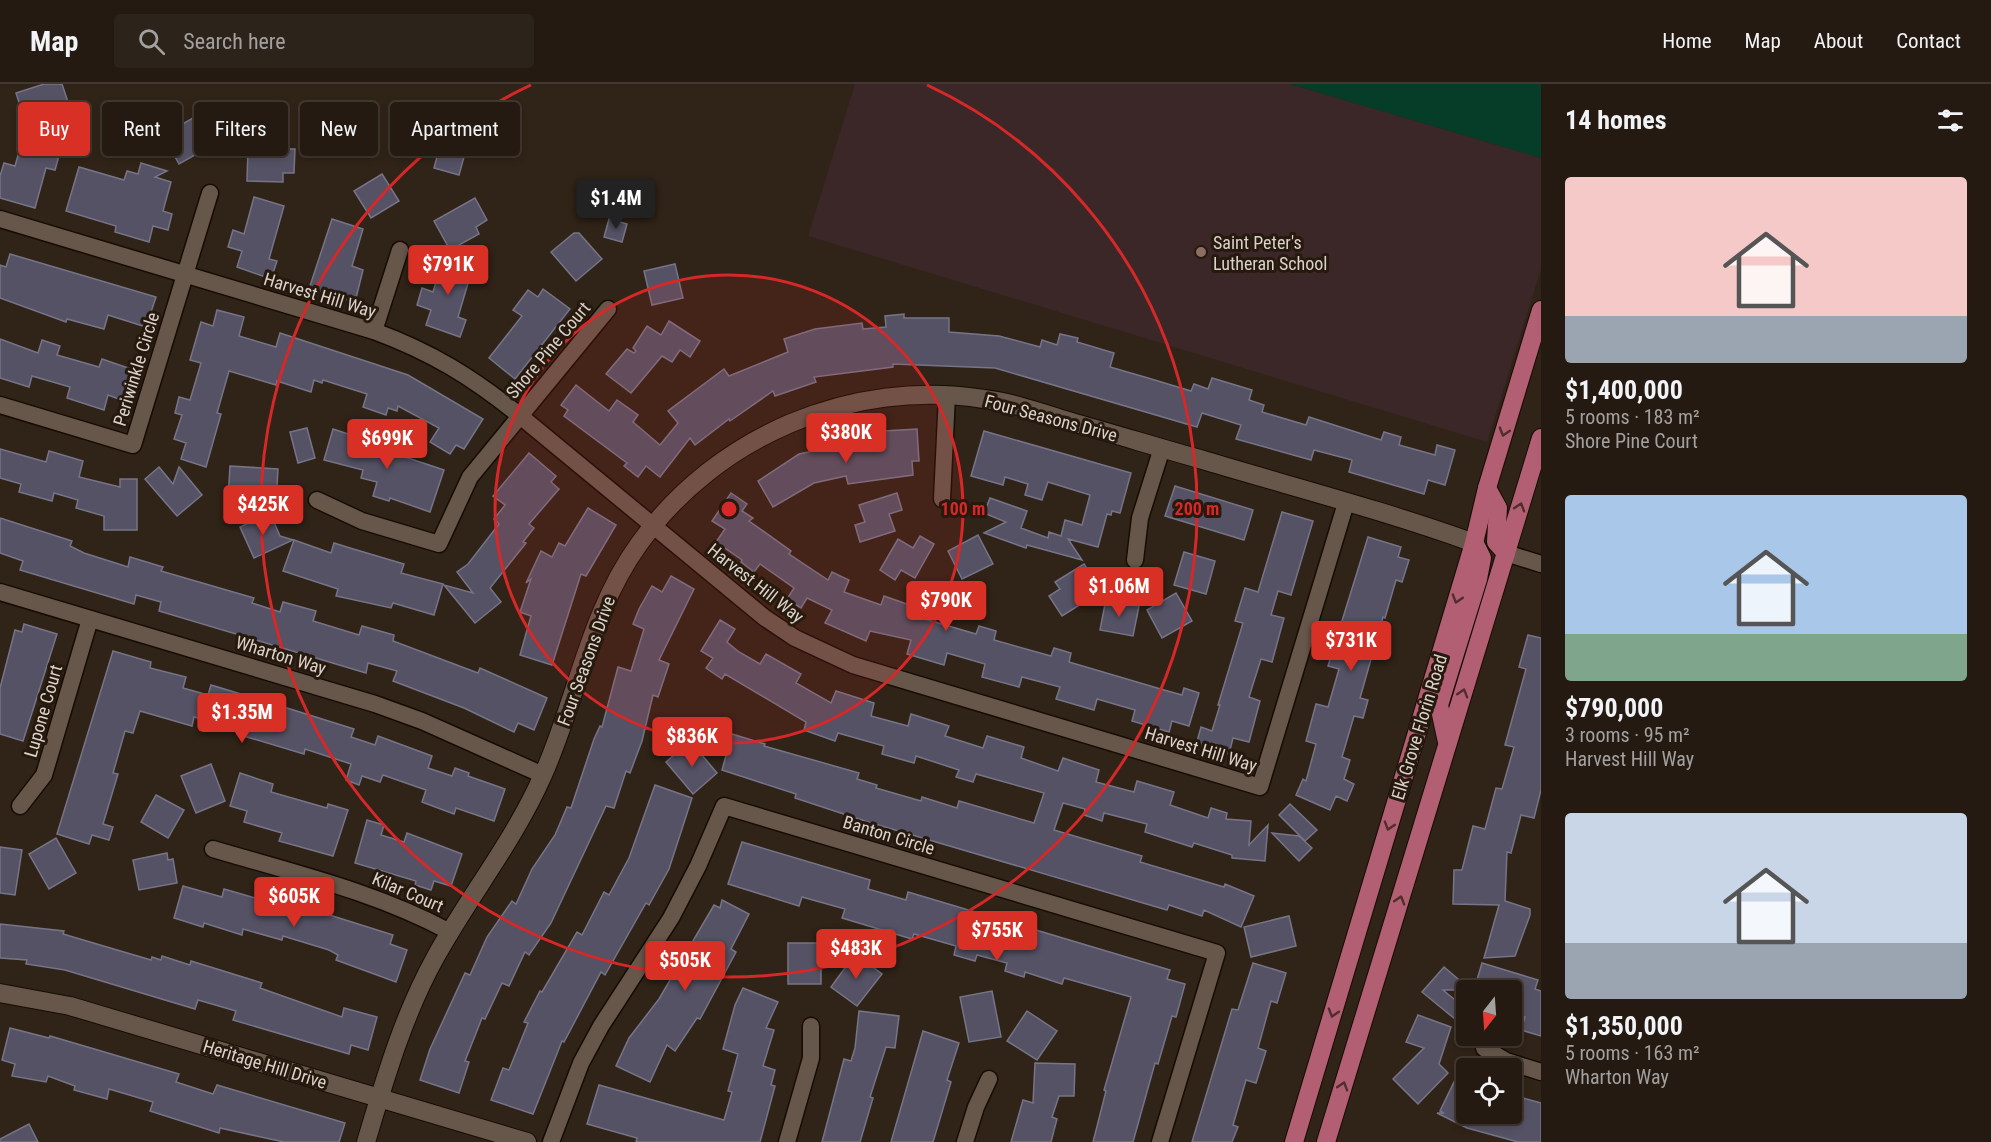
<!DOCTYPE html>
<html lang="en">
<head>
<meta charset="utf-8">
<style>
	:root { --surface:#241a11; --page:#2c231a; --text:#f1f3f6; --muted:#a3a19f; --line:#413831; --accent:#d93025 }
	body { margin:0; font-family:"Roboto Condensed",sans-serif; background:var(--page); color:var(--text); height:100vh; display:flex; flex-direction:column; font-size:22px; white-space:nowrap }
	* { box-sizing:border-box; margin:0 }
	p { font-size:20px; color:var(--muted) }
	.icon { flex:none; width:33px; height:33px; fill:none; stroke:currentColor; stroke-width:2; stroke-linecap:round; stroke-linejoin:round }
	.map { position:relative; flex:1; overflow:hidden }
	.sheet { display:flex; flex-direction:column; background:var(--surface); width:450px }
	.sheet>* { flex:none }
	.guide { position:absolute; left:18px; top:18px; width:570px; height:54px; display:flex; gap:12px }
	.needle { width:39px; rotate:197deg }
	.fabs { position:absolute; left:1456px; top:896px; display:grid; gap:12px }
	.fabs a { display:grid; place-items:center; width:66px; height:66px; border-radius:6px; background:var(--surface); box-shadow:0 3px 9px #0003,0 0 0 2px var(--line); font-size:30px }
	.price { position:absolute; translate:-50% -51px; padding:0 14px; border-radius:6px; background:var(--accent); color:#fff; font-size:20px; line-height:39px; filter:drop-shadow(0 2px 3px #0008) }
	.price::after { content:''; position:absolute; left:50%; top:36px; width:18px; height:14px; margin-left:-9px; background:inherit; clip-path:polygon(0 0,100% 0,50% 100%) }
	.price.on { background:#222; color:#fff }
	ul { padding:0; list-style:none }
	li { display:grid; align-content:center; gap:12px; height:318px; padding:0 24px }
	li span { display:grid; place-items:center; height:186px; border-radius:6px; color:#555 }
	li>.icon { margin-inline-start:auto }
	span .icon { width:108px; height:108px; fill:#fffc; stroke-width:1 }
	li b { font-size:26px }
	h2 { display:flex; justify-content:space-between; align-items:center; height:72px; padding:0 24px; font-size:26px }
	.chip { padding:0 21px; border-radius:6px; background:var(--surface); box-shadow:0 3px 9px #0003,0 0 0 2px var(--line); font-size:21px; line-height:54px }
	.chip.on { background:var(--accent); color:#fff }
	header { display:flex; align-items:center; gap:36px; box-sizing:border-box; height:84px; padding:0 30px; background:var(--surface); border-bottom:2px solid var(--line) }
	header strong { font-size:28px }
	nav { display:flex; gap:33px; margin-inline-start:auto; font-size:21px }
	.search { width:420px; height:54px; background:var(--page); display:flex; align-items:center; gap:15px; box-sizing:border-box; padding:0 21px; border-radius:6px; color:var(--muted); font-size:22px }
	main { display:flex; flex:1; min-height:0 }
	.map>svg:first-child { display:block }
	.education { fill:#3b2727 }
	.green { fill:#063d28 }
	.building { fill:#545264; stroke:#767487; stroke-width:1.5 }
	.lines { fill:none; stroke-linecap:round; stroke-linejoin:round }
	.minor-casing { stroke:#170c03; stroke-width:19 }
	.tertiary-casing { stroke:#170c03; stroke-width:20 }
	.primary-casing { stroke:#170c03; stroke-width:20 }
	.minor { stroke:#66574a; stroke-width:16 }
	.tertiary { stroke:#66574a; stroke-width:18 }
	.primary { stroke:#b25e73; stroke-width:18 }
	.oneway { stroke:#502e2c }
	.ring { fill:none; stroke:#d62828; stroke-width:3 }
	.education-dot { fill:#8d6e63; stroke:#26190d; stroke-width:2 }
	.labels { text-anchor:middle; dominant-baseline:central; stroke-width:6; stroke-linejoin:round; paint-order:stroke }
	.poi-label { font-size:18px; fill:#dbd2ca; stroke:#26190d; text-anchor:start }
	.street-label { font-size:18px; fill:#dbd2ca; stroke:#26190d }
	.centre { fill:#d62828; stroke:#26190d; stroke-width:3 }
	.ring-label { font-size:18px; text-anchor:middle; font-weight:bold; fill:#d62828; stroke:#26190d; stroke-width:6; stroke-linejoin:round; paint-order:stroke }
</style>
</head>
<body>
<header>
<strong>Map</strong>
<div class="search"><svg class="icon" aria-label="search" viewBox="0 0 24 24"><circle cx="10" cy="10" r="6"/><path d="M15 15l6 6"/></svg>Search here</div>
<nav><a>Home</a><a>Map</a><a>About</a><a>Contact</a></nav>
</header>
<main>
<div class="map">
<svg width="1541" height="1058" viewBox="0 0 1541 1058">
	<rect width="100%" height="100%" fill="#302317"/>
	<path class="education" d="M855,0H1290L1541,74V185L1487,358L808,152Z"/>
	<path class="green" d="M1290,0H1541V74Z"/>
	<g class="building">
		<path d="M44,0H62L68,18L58,22L65,50L55,86L46,84L35,124L0,114V92L4,79L15,82L21,61L34,65L16,9Z"/>
		<path d="M193,34L209,63L179,80L163,51Z"/>
		<path d="M248,64L295,65L294,89H283V98L247,97Z"/>
		<path d="M439,65L464,73L459,91L434,84Z"/>
		<path d="M141,79L167,87L155,93L171,98L163,127L172,130L168,146L153,142L149,158L115,148L116,142L66,127L79,83L124,96L127,87L138,90Z"/>
		<path d="M382,90L399,117L371,134L354,107Z"/>
		<path d="M254,113L284,122L269,175L277,177L271,195L237,183L242,167L228,163L233,146L244,150Z"/>
		<path d="M475,114L487,136L476,143L479,150L450,166L434,137Z"/>
		<path d="M332,135L363,145L352,182L363,186L355,218L309,205Z"/>
		<path d="M609,135L627,140L622,158L604,153Z"/>
		<path d="M574,149H579L602,175L576,197L551,168Z"/>
		<path d="M10,170L156,213L146,243L108,231L104,245L67,235L66,238L0,214V181L6,183Z"/>
		<path d="M444,171L474,179L458,233L466,236L460,253L426,241L431,226L417,221L422,204L433,208Z"/>
		<path d="M675,180L683,214L652,221L644,187Z"/>
		<path d="M543,205L570,225L515,295L489,274L522,232L513,226L528,206L538,213Z"/>
		<path d="M217,226L244,233L239,252L276,263L280,249L408,291L483,335L464,365L456,361L450,370L430,358L439,344L398,322L397,327L388,324L386,331L363,323L367,310L323,296L322,299L314,296L311,308L277,297L276,301L229,287L217,329L221,330L206,383L181,375L186,359L174,355L182,331L175,329L179,313L190,316L201,279L190,276L201,238L213,242Z"/>
		<path d="M904,230V234H949V248L999,252L1040,263L1042,256L1057,261L1060,250L1078,254L1077,258L1114,269L1110,283L1148,294L1191,307L1194,300L1208,305L1212,294L1252,306L1249,316L1264,321L1262,328L1306,341L1309,333L1381,356L1384,348L1401,353L1399,361L1435,371L1437,361L1455,366L1445,401L1428,396L1424,410L1349,388L1352,376L1314,366L1311,376L1236,355L1241,341L1202,329L1197,343L995,284L893,280V283L814,293L816,298L775,312L773,307L730,337L729,335L695,361L690,354L660,393L646,382L638,393L624,382L627,379L564,332L568,326L561,321L576,301L609,327L617,316L638,331L633,338L660,361L678,339L668,327L724,285L729,292L788,268L784,255L815,245L862,239L863,245L886,243L885,232Z"/>
		<path d="M669,237L700,257L690,273L680,266L672,278L662,272L631,309L606,290L627,265L634,269L636,267L633,264L647,242L661,251Z"/>
		<path d="M0,255L38,269L42,256L60,262L57,271L99,283L102,275L134,286L124,317L108,311L104,326L67,314L70,303L32,292L29,303L0,294Z"/>
		<path d="M307,344L315,374L298,379L290,348Z"/>
		<path d="M333,345L403,368L402,372L444,386L430,428L390,414L389,417L373,412L377,398L361,394L363,386L324,376Z"/>
		<path d="M917,345L919,377H912L913,391L848,400L846,392L814,399L773,423L758,397L799,370L842,361L841,356L884,350V347Z"/>
		<path d="M984,347L1131,389L1120,429L1112,427L1111,431L1107,430L1098,463L1068,455L1082,476L1027,461L1026,464L984,449L1006,438L984,429L990,414L1027,427L1021,444L1048,454L1049,448L1061,452L1065,436L1082,441L1090,411L1048,398L1042,416L1025,411L1028,400L1005,393L1003,401L971,392Z"/>
		<path d="M0,365L46,378L49,367L83,377L79,393L120,403V395H137V446H104V432L76,424L78,416L54,409L52,417L19,408L21,400L0,394Z"/>
		<path d="M529,369L556,392L551,398L559,405L529,440L534,444L523,458L526,459L490,504L501,518L475,539L444,501L473,509L457,488L468,480L499,440L494,435L505,421L493,412Z"/>
		<path d="M230,382L278,385L276,419L228,416Z"/>
		<path d="M159,383L173,400L179,383L202,411L177,432L145,395Z"/>
		<path d="M1175,402L1253,426L1244,456L1165,432Z"/>
		<path d="M731,409L747,420L742,427L753,434L749,437L791,467L789,470L828,496L832,488L849,496L844,508L881,521L884,512L921,525L918,533L976,550L979,542L996,547L994,556L1051,572L1054,564L1071,569L1069,578L1164,606L1182,611L1184,604L1199,609L1189,642L1172,637L1169,648L1132,637L1135,626L1097,615L1094,626L1056,615L1060,603L1022,593L1019,603L982,593L985,580L947,569L944,581L907,570L911,556L870,547L866,557L825,539L832,526L807,514L801,524L787,515L794,504L760,480L754,488L741,478L742,476L716,458L725,445L712,437Z"/>
		<path d="M897,409L902,426L889,430L895,447L860,458L855,441L865,438L859,421Z"/>
		<path d="M588,424L616,441L586,492L581,490L552,581L520,571L531,532L520,528L531,495L526,499L541,467L552,473L559,459L565,462Z"/>
		<path d="M1282,428L1313,437L1291,511L1278,507L1271,531L1284,534L1272,578L1261,575L1249,613L1260,617L1249,658L1233,654L1229,670L1196,661L1201,643L1212,647L1220,621H1218L1243,539L1235,537L1245,504L1258,508Z"/>
		<path d="M270,429L280,452L293,456L254,474L240,443Z"/>
		<path d="M0,434L72,457L70,462L84,469L128,483L130,473L163,483L161,487L254,514L252,519L280,528L283,518L316,527L313,537L359,551L362,542L394,551L393,557L478,589L480,584L547,614L534,646L518,639L514,648L464,624L393,597L397,587L368,579L366,589L159,527L161,518L136,511L134,520L20,486L23,477L0,469Z"/>
		<path d="M978,451L993,480L962,495L948,467Z"/>
		<path d="M920,452L934,460L915,494L901,486L895,496L880,486L898,455L913,464Z"/>
		<path d="M1368,453L1401,463L1398,473L1409,476L1402,498L1396,496L1385,534L1383,533L1360,614L1368,616L1363,634L1354,632L1342,673L1350,676L1344,695L1354,700L1347,717L1336,712L1330,726L1296,711L1303,695L1306,697L1316,660L1306,657L1316,620L1328,623L1339,585L1328,582Z"/>
		<path d="M294,456L331,469L334,459L350,464L404,480L401,489L443,500L434,531L393,519L391,524L336,512L338,505L283,487Z"/>
		<path d="M1184,468L1215,477L1206,510L1174,501Z"/>
		<path d="M1084,480L1102,507L1062,532L1049,512L1060,505L1055,498Z"/>
		<path d="M671,492L694,505L659,576L669,580L658,613L653,611L642,657L630,689L626,687L614,724L606,722L551,839L529,871L525,868L509,902L502,899L485,935L482,934L465,977L469,978L459,1009L420,996L430,965L465,889L470,891L487,853L512,817L516,820L532,785L555,751L567,723L571,724L594,655L600,642L602,643L618,583L631,587L644,545L633,540L639,525L652,502L662,508Z"/>
		<path d="M1176,509L1192,537L1162,554L1147,526Z"/>
		<path d="M1106,515L1139,522L1133,552L1100,546Z"/>
		<path d="M720,536L735,545L727,558L739,568L760,580L766,570L801,590L796,599L831,619L836,607L874,619L871,632L908,642L911,630L949,642L945,652L983,664L987,652L1024,663L1021,674L1058,687L1063,674L1099,686L1096,698L1134,708L1137,697L1174,708L1170,721L1208,734L1211,724L1227,729L1226,735L1251,737L1249,761L1268,741L1265,777L1232,774V771L1194,759L1192,763L1145,748L1147,740L1104,729L1102,737L1084,731L1085,725L1063,719L1054,746L1142,772L1140,778L1224,803L1225,800L1254,812L1241,843L1204,826L1202,832L1169,821L1167,826L868,738L795,714L796,710L722,686L732,650L765,660L764,662L859,689L857,695L877,701L876,704L921,717L922,713L957,724L959,717L1034,739L1044,709L976,690L973,698L956,693L959,686L916,672L914,679L882,670L884,662L838,649L835,657L804,646L806,638L725,590L722,595L706,584L713,574L701,567Z"/>
		<path d="M24,540L57,550L23,657L0,650V604L15,546L22,548Z"/>
		<path d="M1528,551L1541,554V706L1534,734L1521,731L1511,769L1507,768L1505,817L1530,825V831L1515,872L1484,874L1499,821L1453,820L1454,786H1462L1473,742L1485,745L1496,704L1502,705L1514,663L1505,661L1526,585L1519,583Z"/>
		<path d="M113,567L151,578L150,584L186,593L183,604L208,611L211,601L287,624L354,645L351,653L375,661L378,652L432,672L428,684L452,692L455,684L469,689L468,692L505,705L494,737L456,724L454,730L422,718L426,706L383,691L380,698L362,692L359,701L346,696L351,680L305,665L304,670L237,650L238,646L194,633L192,642L140,627L133,649L125,647L113,689L118,690L103,740L113,743L109,756L92,751L89,760L57,750Z"/>
		<path d="M690,657L717,689L693,710L666,678Z"/>
		<path d="M211,680L225,717L196,729L181,692Z"/>
		<path d="M240,689L273,700L271,708L327,724L328,720L348,726L333,772L279,757L282,749L244,738L247,727L230,722Z"/>
		<path d="M655,701L692,714L669,785L649,821L646,819L605,891L601,888L564,958L562,957L533,1030L491,1016L503,984L509,986L528,939L524,938L540,907L542,908L577,848L582,851L604,808L609,811L629,774Z"/>
		<path d="M156,711L184,726L168,754L141,738Z"/>
		<path d="M1290,720L1317,746L1305,757L1279,731Z"/>
		<path d="M367,736L384,741L381,751L404,758L407,749L462,770L451,802L434,797L431,806L415,801L416,797L355,779Z"/>
		<path d="M1272,749L1299,752L1312,764L1299,777Z"/>
		<path d="M56,754L76,789L49,805L29,770Z"/>
		<path d="M742,758L870,796L868,805L906,816L908,808L1170,886L1167,895L1185,900L1176,933L1172,932L1158,980L1155,979L1133,1058H1093L1106,1007L1104,1006L1131,913L1064,894L1062,900L1025,888L1024,893L1005,887L1007,879L977,871L975,877L954,871L956,862L914,850L912,855L842,834L845,825L802,813L799,822L728,800Z"/>
		<path d="M0,763L22,766L15,811L0,809Z"/>
		<path d="M167,769L168,776L173,775L177,799L139,806L133,776Z"/>
		<path d="M183,802L222,813L224,805L262,816L263,810L393,851L390,860L407,866L396,898L336,876L338,871L329,866L283,852L282,856L243,845L242,851L204,839L203,843L174,834Z"/>
		<path d="M722,816L749,830L731,865L736,868L700,935L697,934L675,967L667,961L650,998L616,982L629,954L659,915L714,821L720,824Z"/>
		<path d="M1289,832L1296,862L1251,873L1244,843Z"/>
		<path d="M0,840L64,847L63,850L151,876L152,873L161,876L162,872L190,881L191,877L262,899L260,904L342,933L344,924L377,933L368,966L351,961L349,970L233,936L236,927L198,916L195,925L65,886L26,880L27,876L0,874Z"/>
		<rect x="788" y="859" width="33" height="41"/>
		<path d="M855,870L882,890L857,922L831,903Z"/>
		<path d="M1253,879L1286,889L1277,919L1271,917L1258,964L1266,967L1256,999L1246,996L1233,1041L1238,1043L1232,1058H1192L1232,925L1238,926Z"/>
		<path d="M1482,879L1538,896L1535,905L1541,907V952L1521,946L1525,933L1512,930L1518,906H1474Z"/>
		<path d="M1444,883L1471,906H1443L1465,924L1455,935L1422,908Z"/>
		<path d="M743,904L778,918L766,944L774,946L763,982L775,986L771,1001L775,1002L760,1058H636L637,1054L587,1040L599,1001L724,1036L732,1008L728,1007L738,970L723,965L735,921Z"/>
		<path d="M992,907L1001,953L969,958L960,913Z"/>
		<path d="M859,927L899,932L895,964L886,963L870,1013L873,1014L860,1058H822L844,975L851,977L855,964Z"/>
		<path d="M1027,927L1057,947L1037,976L1007,957Z"/>
		<path d="M1418,931L1451,943L1439,980L1448,989L1418,1020L1393,995L1424,964L1406,958Z"/>
		<path d="M10,944L49,954L50,952L179,990L176,998L213,1010L217,1001L345,1039L339,1058H284L220,1044L219,1049L150,1027L153,1018L109,1005L107,1015L74,1006L75,1002L48,992L46,998L12,992L15,980L2,976Z"/>
		<path d="M923,947L959,959L947,996L951,998L933,1058H891Z"/>
		<path d="M1035,979L1075,980L1074,1012H1059L1052,1033L1057,1035L1051,1058H1011L1023,1016L1033,1019Z"/>
		<path d="M1455,996L1467,1002V1029H1512V1011L1541,1019V1058H1518L1467,1044L1437,1029H1444L1440,1027Z"/>
		<path d="M29,1040L38,1058H0V1055Z"/>
	</g>
	<g class="lines">
		<g class="minor-casing">
			<g id="minor">
				<path d="M0,135L374,247C431,268 472,293 519,331L765,534L795,554L853,581L1260,703L1346,419"/>
				<path d="M374,247L400,166"/>
				<path d="M0,321L133,361L210,109"/>
				<path d="M942,415L947,311"/>
				<path d="M317,416L362,437L439,460L470,393L608,225"/>
				<path d="M1506,469L1541,480"/>
				<path d="M1135,476L1140,434L1162,364"/>
				<path d="M0,508L375,620L422,637L543,691"/>
				<path d="M20,722L44,691L90,535"/>
				<path d="M213,765C294,789 376,808 450,848"/>
				<path d="M1484,964L1506,977L1541,988"/>
				<path d="M551,1058L581,979L601,942L671,834L698,782L724,722L1217,869L1160,1058"/>
				<path d="M787,1058L811,974V942"/>
				<path d="M965,1058L976,1023L989,995"/>
			</g>
		</g>
		<g class="tertiary-casing">
			<g id="tertiary">
				<path d="M0,909L70,922L527,1058"/>
				<path d="M366,1058C385,995 403,932 435,874C469,812 514,757 543,691C577,615 589,529 639,460C716,352 852,294 984,315C1015,319 1045,330 1075,339C1118,351 1160,364 1203,376C1293,403 1386,427 1474,459"/>
			</g>
		</g>
		<g class="primary-casing">
			<g id="primary">
				<path d="M1487,404L1498,424L1496,458L1506,469"/>
				<path d="M1447,658L1439,621L1478,495L1482,474L1475,460"/>
				<path d="M1294,1058L1474,459L1487,404L1541,226"/>
				<path d="M1326,1058L1541,354"/>
			</g>
		</g>
		<use href="#minor" class="minor"/>
		<use href="#tertiary" class="tertiary"/>
		<use href="#primary" class="primary"/>
	</g>
	<defs><path id="oneway-chevron" d="M-2-3.5L2.5 0L-2 3.5" fill="none" stroke-width="1.6" stroke-linecap="round" stroke-linejoin="round" transform="scale(1.5)"/></defs>
	<g class="oneway">
		<use href="#oneway-chevron" transform="translate(1504 348) rotate(107)"/>
		<use href="#oneway-chevron" transform="translate(1520 423) rotate(-73)"/>
		<use href="#oneway-chevron" transform="translate(1457 515) rotate(107)"/>
		<use href="#oneway-chevron" transform="translate(1463 609) rotate(-73)"/>
		<use href="#oneway-chevron" transform="translate(1389 742) rotate(107)"/>
		<use href="#oneway-chevron" transform="translate(1400 816) rotate(-73)"/>
		<use href="#oneway-chevron" transform="translate(1333 929) rotate(107)"/>
		<use href="#oneway-chevron" transform="translate(1343 1002) rotate(-73)"/>
	</g>
	<circle cx="729" cy="425" r="234" fill="#d62828" fill-opacity=".12"/>
	<g class="ring">
		<circle cx="729" cy="425" r="234"/>
		<path d="M927 1A468 468 0 1 1 531 1"/>
	</g>
	<circle class="education-dot" cx="1201" cy="168" r="6"/>
	<g class="labels">
		<g class="poi-label">
			<text x="1213" y="158">Saint Peter's<tspan x="1213" dy="21">Lutheran School</tspan></text>
		</g>
		<g class="street-label">
			<text transform="translate(320 211) rotate(17)">Harvest Hill Way</text>
			<text transform="translate(548 266) rotate(-50)">Shore Pine Court</text>
			<text transform="translate(136 285) rotate(-73)">Periwinkle Circle</text>
			<text transform="translate(1051 334) rotate(15)">Four Seasons Drive</text>
			<text transform="translate(756 499) rotate(38)">Harvest Hill Way</text>
			<text transform="translate(281 571) rotate(17)">Wharton Way</text>
			<text transform="translate(586 577) rotate(-70)">Four Seasons Drive</text>
			<text transform="translate(43 627) rotate(-74)">Lupone Court</text>
			<text transform="translate(1419 643) rotate(-73)">Elk Grove Florin Road</text>
			<text transform="translate(1201 665) rotate(17)">Harvest Hill Way</text>
			<text transform="translate(889 751) rotate(17)">Banton Circle</text>
			<text transform="translate(408 808) rotate(23)">Kilar Court</text>
			<text transform="translate(265 980) rotate(17)">Heritage Hill Drive</text>
		</g>
	</g>
	<circle cx="729" cy="425" r="9" class="centre"/>
	<g class="ring-label">
		<text x="963" y="431">100 m</text>
		<text x="1197" y="431">200 m</text>
	</g>
</svg>
<div class="fabs">
<a><svg class="needle" viewBox="-14 -14 28 28"><path d="M0-13l5 13h-10z" fill="#e53935"/><path d="M0 13l5-13h-10z" fill="#a3a19f"/></svg></a>
<a><svg class="icon" aria-label="locate" viewBox="0 0 24 24"><circle cx="12" cy="12" r="6"/><path d="M12 2v4M12 18v4M2 12h4M18 12h4"/></svg></a>
</div>
<b class="price on" style="left:616px;top:146px">$1.4M</b>
<b class="price" style="left:448px;top:212px">$791K</b>
<b class="price" style="left:846px;top:380px">$380K</b>
<b class="price" style="left:387px;top:386px">$699K</b>
<b class="price" style="left:263px;top:452px">$425K</b>
<b class="price" style="left:1119px;top:534px">$1.06M</b>
<b class="price" style="left:946px;top:548px">$790K</b>
<b class="price" style="left:1351px;top:588px">$731K</b>
<b class="price" style="left:242px;top:660px">$1.35M</b>
<b class="price" style="left:692px;top:684px">$836K</b>
<b class="price" style="left:294px;top:844px">$605K</b>
<b class="price" style="left:997px;top:878px">$755K</b>
<b class="price" style="left:856px;top:896px">$483K</b>
<b class="price" style="left:685px;top:908px">$505K</b>
<div class="guide">
<a class="chip on">Buy</a>
<a class="chip">Rent</a>
<a class="chip">Filters</a>
<a class="chip">New</a>
<a class="chip">Apartment</a>
</div>
</div>
<section class="sheet">
<h2>14 homes<svg class="icon" aria-label="filters" viewBox="0 0 24 24"><path d="M4 7h16M4 17h16"/><circle cx="9" cy="7" r="2"/><circle cx="15" cy="17" r="2"/></svg></h2>
<ul>
<li><span style="background:linear-gradient(#f6c9c9 75%,#9aa5b1 0)"><svg class="icon" aria-label="home" viewBox="0 0 24 24"><path d="M3 11l9-7 9 7M6 9v11h12V9"/></svg></span><div><b>$1,400,000</b><p>5 rooms · 183 m²</p><p>Shore Pine Court</p></div></li>
<li><span style="background:linear-gradient(#a9c7e8 75%,#7fa58c 0)"><svg class="icon" aria-label="home" viewBox="0 0 24 24"><path d="M3 11l9-7 9 7M6 9v11h12V9"/></svg></span><div><b>$790,000</b><p>3 rooms · 95 m²</p><p>Harvest Hill Way</p></div></li>
<li><span style="background:linear-gradient(#c9d6e8 70%,#9aa5b1 0)"><svg class="icon" aria-label="home" viewBox="0 0 24 24"><path d="M3 11l9-7 9 7M6 9v11h12V9"/></svg></span><div><b>$1,350,000</b><p>5 rooms · 163 m²</p><p>Wharton Way</p></div></li>
</ul>
</section>
</main>
</body>
</html>
